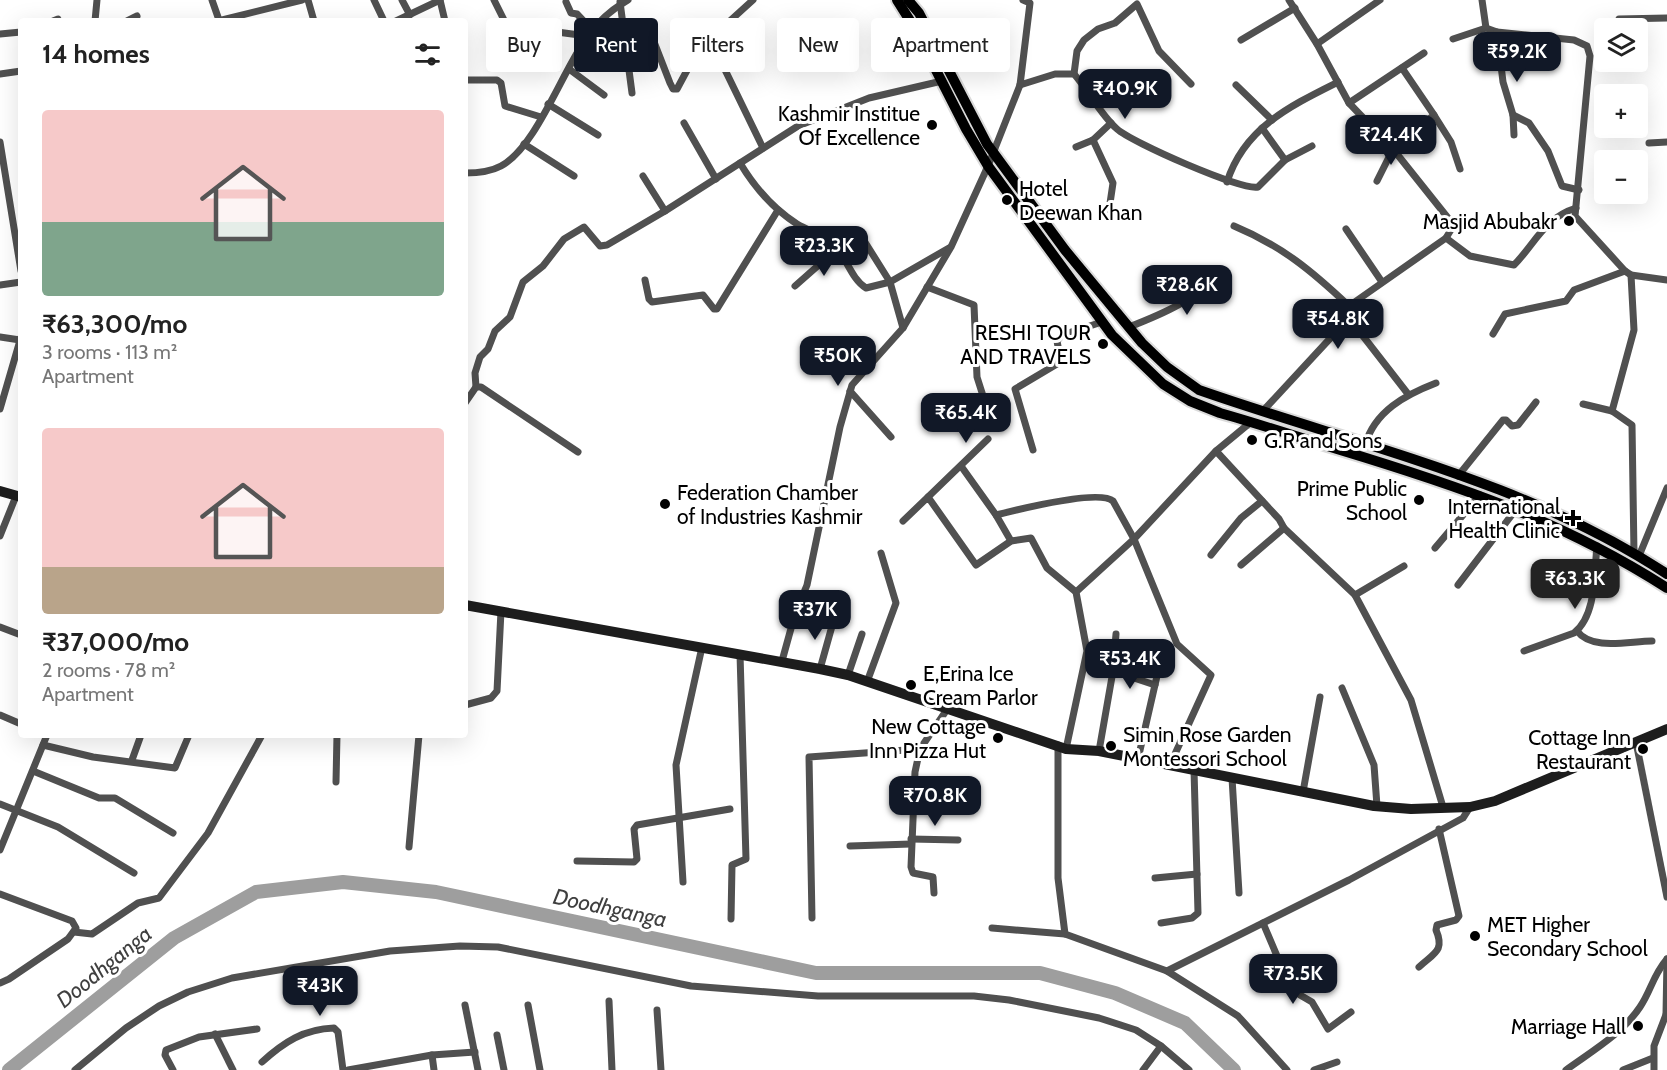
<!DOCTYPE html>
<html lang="en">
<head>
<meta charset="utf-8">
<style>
	:root { --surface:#fff; --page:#f2f2f2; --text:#222; --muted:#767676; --accent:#111827 }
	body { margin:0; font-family:Cabin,sans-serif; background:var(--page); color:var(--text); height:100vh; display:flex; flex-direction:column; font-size:22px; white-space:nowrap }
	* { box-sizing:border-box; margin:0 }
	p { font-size:20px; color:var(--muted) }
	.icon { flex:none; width:33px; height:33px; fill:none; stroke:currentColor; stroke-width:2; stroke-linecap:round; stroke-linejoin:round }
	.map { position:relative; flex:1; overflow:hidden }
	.sheet { position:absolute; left:18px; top:18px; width:450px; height:720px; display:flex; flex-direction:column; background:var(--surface); border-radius:6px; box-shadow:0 6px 24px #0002 }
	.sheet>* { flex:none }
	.banner { position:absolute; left:486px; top:18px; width:570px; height:54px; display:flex; gap:12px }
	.fabs { position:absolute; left:1594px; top:18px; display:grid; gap:12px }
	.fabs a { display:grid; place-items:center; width:54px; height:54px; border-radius:6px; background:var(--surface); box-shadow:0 6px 24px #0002; font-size:30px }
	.price { position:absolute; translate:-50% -51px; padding:0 14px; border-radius:12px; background:var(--accent); color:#fff; font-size:20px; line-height:39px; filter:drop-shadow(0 2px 3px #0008) }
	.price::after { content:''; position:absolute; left:50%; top:36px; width:18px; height:14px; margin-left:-9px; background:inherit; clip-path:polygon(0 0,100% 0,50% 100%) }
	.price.selected { background:#222; color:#fff }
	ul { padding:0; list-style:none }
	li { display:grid; align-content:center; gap:12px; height:318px; padding:0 24px }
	li span { display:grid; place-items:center; height:186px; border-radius:6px; color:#555 }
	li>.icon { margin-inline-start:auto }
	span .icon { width:108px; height:108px; fill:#fffc; stroke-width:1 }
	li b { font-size:26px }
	h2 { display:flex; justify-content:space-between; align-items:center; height:72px; padding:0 24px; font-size:26px }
	.tag { padding:0 21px; border-radius:6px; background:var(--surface); box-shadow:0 6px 24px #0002; font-size:21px; line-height:54px }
	.tag.selected { background:var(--accent); color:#fff }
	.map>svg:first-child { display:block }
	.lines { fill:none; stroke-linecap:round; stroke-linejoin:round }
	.river { stroke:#9e9e9e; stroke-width:14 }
	.primary-casing { stroke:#dbdbdb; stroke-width:14 }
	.street { stroke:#505050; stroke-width:7 }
	.secondary { stroke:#1d1d1d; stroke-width:10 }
	.primary { stroke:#000; stroke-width:10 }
	.poi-dot { fill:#000; stroke:#fff; stroke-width:2 }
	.labels { text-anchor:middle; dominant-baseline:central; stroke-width:6; stroke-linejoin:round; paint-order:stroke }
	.poi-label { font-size:21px; fill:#000; stroke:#fff; text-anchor:end }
	.water-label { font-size:22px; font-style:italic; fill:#3f3f3f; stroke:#fff }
</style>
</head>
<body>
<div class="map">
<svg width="1667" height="1070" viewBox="0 0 1667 1070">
	<rect width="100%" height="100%" fill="#fff"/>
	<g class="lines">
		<path class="river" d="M9,1070L174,938L256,892L343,882L436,892L816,973H1040L1115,993L1185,1023L1234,1070"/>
		<g class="primary-casing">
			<g id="primary">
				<path d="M897,0L914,27L966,129L988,166L1112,335L1163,384L1190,401L1220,413C1259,424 1298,437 1337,449C1456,485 1561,520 1667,588"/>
				<path d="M908,0L919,13L987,144L1065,250L1142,343L1167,367L1199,390C1356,445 1526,481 1667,574"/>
			</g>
		</g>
		<g class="street">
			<path d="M212,0L219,20"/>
			<path d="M308,0L314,21"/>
			<path d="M374,0L384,21"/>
			<path d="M402,0L410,15"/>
			<path d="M440,0L445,21"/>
			<path d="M494,0L504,20L512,26L587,36"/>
			<path d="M1289,0L1317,44L1349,103L1393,149L1448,218L1452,228L1446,238L1349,306"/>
			<path d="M1482,0L1486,28L1497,32L1574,40L1587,46L1590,56L1575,216L1625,271L1631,275L1667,280"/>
			<path d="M566,2L571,13L577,14L592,30"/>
			<path d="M620,2L632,93"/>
			<path d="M1619,19L1667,18"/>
			<path d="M53,21L58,19"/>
			<path d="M95,21L97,0"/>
			<path d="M127,21L137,16"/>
			<path d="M218,21L302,0"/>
			<path d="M396,21L440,0"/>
			<path d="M649,29L670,83L673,89H677L692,61L710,39L753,0"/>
			<path d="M1497,32L1503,82L1513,115L1514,135"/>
			<path d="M0,34L21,32"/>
			<path d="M710,39L763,148"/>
			<path d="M1453,39L1486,28"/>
			<path d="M1241,40L1295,8"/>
			<path d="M1317,44L1380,0"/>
			<path d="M569,69L604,95"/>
			<path d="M0,74L21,71"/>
			<path d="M1074,74L1077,51L1084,40L1098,29L1115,23L1137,4L1159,51L1191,84"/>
			<path d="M465,80H497L501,83L505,106L541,117"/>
			<path d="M1020,85L1055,74H1074C1089,91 1100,114 1117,129C1131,142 1242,191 1258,187L1285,160L1312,146"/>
			<path d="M1236,85L1272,120"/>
			<path d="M1349,103L1424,53"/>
			<path d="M548,104L598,135"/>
			<path d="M1434,115L1451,142L1460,169"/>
			<path d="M1513,115L1529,123L1548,151L1562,186L1579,190"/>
			<path d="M684,123L716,179"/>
			<path d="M1262,128L1285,160"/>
			<path d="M1093,140L1113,183L1109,210"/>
			<path d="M0,142L21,271"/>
			<path d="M1649,143L1667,142"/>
			<path d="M524,144L574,176"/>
			<path d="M1076,147L1093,140L1111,123"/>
			<path d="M740,163C755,188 772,208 797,224C808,231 823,234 833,243C846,256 851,279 866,288L890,282L949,248"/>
			<path d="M465,173C477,173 490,172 501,166C537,147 564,66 590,33C600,20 614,8 628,0"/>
			<path d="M643,176L665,211"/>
			<path d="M1377,181L1393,149L1434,115L1402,68"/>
			<path d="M1227,182C1244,128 1290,106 1338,82"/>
			<path d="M1234,226C1282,246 1312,271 1349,306V318"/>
			<path d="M1346,229L1382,282"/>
			<path d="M1446,238L1470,256L1514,265C1535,244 1544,218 1576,208"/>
			<path d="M863,239L890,282L903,328"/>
			<path d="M645,280L649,299L652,302L703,295L714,309H717L778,210"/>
			<path d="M0,285L21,282"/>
			<path d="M795,286L838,248"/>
			<path d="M927,287L974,305L977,377L984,399"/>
			<path d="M1129,327C1165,313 1195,300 1222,271"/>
			<path d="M1493,334L1505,314L1566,301L1574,290L1625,271"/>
			<path d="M0,337L20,340"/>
			<path d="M476,387L475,373L480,357L488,349L495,331L510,317L523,282L543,266L564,239L584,227L600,246L607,245L665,211L798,126L869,98L942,81"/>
			<path d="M850,391L891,437"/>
			<path d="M465,403L476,387H481L578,452"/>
			<path d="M1583,404L1612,411L1632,425L1634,553"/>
			<path d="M0,409L21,337"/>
			<path d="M1612,411L1634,330L1631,275"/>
			<path d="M1262,412L1349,318L1408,394"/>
			<path d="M1365,445C1375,411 1405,395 1436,383"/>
			<path d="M1033,450L1015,389L1057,364L1060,357L1057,341L1062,335L1102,322"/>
			<path d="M1216,451L1279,519L1284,528L1355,595L1411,700L1443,807"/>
			<path d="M961,466L996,515L1011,541"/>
			<path d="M1458,476L1503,420H1506L1512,426L1518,425L1536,402"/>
			<path d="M928,497L988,439"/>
			<path d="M996,515C1016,510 1099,489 1113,501L1134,539L1177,644L1211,675L1170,765"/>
			<path d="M903,521L928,497L976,565L1011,541L1031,538L1047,568L1076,592L1087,651L1066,749"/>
			<path d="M0,536L16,496"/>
			<path d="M1435,548L1480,495"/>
			<path d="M1211,555L1241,518L1262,501"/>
			<path d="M1639,556L1667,488"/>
			<path d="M1241,565L1284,528"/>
			<path d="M1458,585L1517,508"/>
			<path d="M1076,592L1134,539L1216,451L1251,422"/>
			<path d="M1355,595L1404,566"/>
			<path d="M0,627L21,635"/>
			<path d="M1577,631C1592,651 1629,641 1652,641"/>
			<path d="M1524,651L1574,633C1597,615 1594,572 1597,546"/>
			<path d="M782,661L795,614L807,585L840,427L852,385L903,328L951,247L988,166L1020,85L1030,3L1023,0"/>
			<path d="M820,669L834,619"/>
			<path d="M1113,671L1155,685"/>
			<path d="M848,675L862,634"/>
			<path d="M867,682L896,603L881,553"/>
			<path d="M1342,688L1374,765L1377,806"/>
			<path d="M465,705L491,698L497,691L501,611"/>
			<path d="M0,715L21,724"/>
			<path d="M1636,742L1667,897"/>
			<path d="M43,745L93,757L175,768L189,735"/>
			<path d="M1058,745V878L1065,934L1167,971L1349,880L1463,818L1470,807"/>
			<path d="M1099,751L1113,671L1116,634"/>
			<path d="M1138,759L1160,663"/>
			<path d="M132,760L141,735"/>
			<path d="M33,771L99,798H115L173,833"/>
			<path d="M1232,778L1239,893"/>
			<path d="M336,782L337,735"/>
			<path d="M1303,792L1320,697"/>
			<path d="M0,804L58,827L134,873"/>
			<path d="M911,839L958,840"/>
			<path d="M850,846L911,844"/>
			<path d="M409,847L419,735"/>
			<path d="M0,850L47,735"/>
			<path d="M577,861L634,862L637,859L634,829L637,825L730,809"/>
			<path d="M1155,878L1197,874"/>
			<path d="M683,882L676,765L702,647"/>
			<path d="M934,893L933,877L913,873L911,867L915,772L920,749L948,708"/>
			<path d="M0,894L72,921L76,928L68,939L9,979L0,983"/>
			<path d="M812,918L809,757L920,749"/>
			<path d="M731,919L732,865L746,859L740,654"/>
			<path d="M1161,923L1192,918L1198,913L1194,770"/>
			<path d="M1263,923L1283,970L1300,995L1312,1002L1328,1029L1351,1012"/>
			<path d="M992,928L1065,934"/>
			<path d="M74,932L92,934L138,903L159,898L162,894L208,833L262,735"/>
			<path d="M1419,967C1434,953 1445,951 1436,930L1437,925L1456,920L1459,916L1439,829"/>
			<path d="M1167,971L1238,1016L1287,1070"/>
			<path d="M609,1001L612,1070"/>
			<path d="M465,1005L478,1070"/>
			<path d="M528,1005L540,1070"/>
			<path d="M657,1010L661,1070"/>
			<path d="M1666,1014L1667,959"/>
			<path d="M215,1034L233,1070"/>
			<path d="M497,1035L504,1070"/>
			<path d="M432,1055L434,1070"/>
			<path d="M262,1062C284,1042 304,1029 334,1028L338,1032L343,1070"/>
			<path d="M75,1070L126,1028L159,1006L188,992L232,978L390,951L460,946L498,947L691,986L818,996H974L1009,1000L1099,1018L1136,1030L1161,1046L1189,1070"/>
			<path d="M173,1070L165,1055L166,1050L199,1037L257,1029"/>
			<path d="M348,1070L432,1055L475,1052"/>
			<path d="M1143,1070L1161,1046"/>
			<path d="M1314,1070L1337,1062"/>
			<path d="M1566,1070C1592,1051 1622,1034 1640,1007C1651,991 1653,975 1667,959"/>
			<path d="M1623,1070L1653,1058"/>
			<path d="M1654,1070V1046L1667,1012"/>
		</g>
		<g class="secondary">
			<path d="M0,491L21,497"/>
			<path d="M465,605L820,669L848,675L1066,749L1099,751L1374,806L1411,809L1470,807L1495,801L1667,729"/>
		</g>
		<use href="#primary" class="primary"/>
	</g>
	<g class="poi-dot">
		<circle cx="932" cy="125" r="6"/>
		<circle cx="1007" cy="200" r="6"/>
		<circle cx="1569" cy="221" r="6"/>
		<circle cx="1103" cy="344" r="6"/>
		<circle cx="1252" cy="440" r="6"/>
		<circle cx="1419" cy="500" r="6"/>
		<circle cx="665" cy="504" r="6"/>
		<path d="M1570 509h6v6h6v6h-6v6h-6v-6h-6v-6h6z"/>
		<circle cx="911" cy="685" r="6"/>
		<circle cx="998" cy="738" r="6"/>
		<circle cx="1111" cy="746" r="6"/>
		<circle cx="1643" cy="749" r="6"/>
		<circle cx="1475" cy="936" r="6"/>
		<circle cx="1638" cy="1026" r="6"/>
	</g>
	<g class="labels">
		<g class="poi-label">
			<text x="920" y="113">Kashmir Institue<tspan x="920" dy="24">Of Excellence</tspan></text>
			<text x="1019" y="188" text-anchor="start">Hotel<tspan x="1019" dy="24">Deewan Khan</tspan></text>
			<text x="1557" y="221">Masjid Abubakr</text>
			<text x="1091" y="332">RESHI TOUR<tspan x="1091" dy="24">AND TRAVELS</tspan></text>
			<text x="1264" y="440" text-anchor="start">G.R and Sons</text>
			<text x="1407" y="488">Prime Public<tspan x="1407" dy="24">School</tspan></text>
			<text x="677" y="492" text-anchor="start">Federation Chamber<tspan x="677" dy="24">of Industries Kashmir</tspan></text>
			<text x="1560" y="506">International<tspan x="1560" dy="24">Health Clinic</tspan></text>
			<text x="923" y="673" text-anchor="start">E,Erina Ice<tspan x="923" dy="24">Cream Parlor</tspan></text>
			<text x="986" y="726">New Cottage<tspan x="986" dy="24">Inn Pizza Hut</tspan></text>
			<text x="1123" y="734" text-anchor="start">Simin Rose Garden<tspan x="1123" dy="24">Montessori School</tspan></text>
			<text x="1631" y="737">Cottage Inn<tspan x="1631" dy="24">Restaurant</tspan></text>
			<text x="1487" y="924" text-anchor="start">MET Higher<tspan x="1487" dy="24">Secondary School</tspan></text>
			<text x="1626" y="1026">Marriage Hall</text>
		</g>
		<g class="water-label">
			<text transform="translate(610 908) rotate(12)">Doodhganga</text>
			<text transform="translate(104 967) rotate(-39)">Doodhganga</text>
		</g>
	</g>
</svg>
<div class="fabs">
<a><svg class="icon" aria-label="layers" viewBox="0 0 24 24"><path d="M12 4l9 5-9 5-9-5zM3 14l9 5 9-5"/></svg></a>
<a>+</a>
<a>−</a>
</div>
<b class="price" style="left:1517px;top:83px">₹59.2K</b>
<b class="price" style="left:1125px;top:120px">₹40.9K</b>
<b class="price" style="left:1391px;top:166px">₹24.4K</b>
<b class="price" style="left:824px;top:277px">₹23.3K</b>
<b class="price" style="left:1187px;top:316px">₹28.6K</b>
<b class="price" style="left:1338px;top:350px">₹54.8K</b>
<b class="price" style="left:838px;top:387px">₹50K</b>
<b class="price" style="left:966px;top:444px">₹65.4K</b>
<b class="price selected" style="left:1575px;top:610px">₹63.3K</b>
<b class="price" style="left:815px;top:641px">₹37K</b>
<b class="price" style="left:1130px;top:690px">₹53.4K</b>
<b class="price" style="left:935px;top:827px">₹70.8K</b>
<b class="price" style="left:1293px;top:1005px">₹73.5K</b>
<b class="price" style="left:320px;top:1017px">₹43K</b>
<div class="banner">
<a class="tag">Buy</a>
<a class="tag selected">Rent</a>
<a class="tag">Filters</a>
<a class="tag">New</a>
<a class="tag">Apartment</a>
</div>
<section class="sheet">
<h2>14 homes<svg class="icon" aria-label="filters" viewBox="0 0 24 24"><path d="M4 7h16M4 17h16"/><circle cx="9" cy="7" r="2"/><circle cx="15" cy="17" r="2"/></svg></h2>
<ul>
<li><span style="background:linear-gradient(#f6c9c9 60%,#7fa58c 0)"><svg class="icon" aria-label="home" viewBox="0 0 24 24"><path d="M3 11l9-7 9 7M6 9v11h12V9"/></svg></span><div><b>₹63,300/mo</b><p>3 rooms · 113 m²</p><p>Apartment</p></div></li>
<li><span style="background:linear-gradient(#f6c9c9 75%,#b9a48a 0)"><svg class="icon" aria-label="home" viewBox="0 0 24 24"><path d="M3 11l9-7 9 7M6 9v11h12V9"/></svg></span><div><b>₹37,000/mo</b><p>2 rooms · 78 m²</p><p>Apartment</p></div></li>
</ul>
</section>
</div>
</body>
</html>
